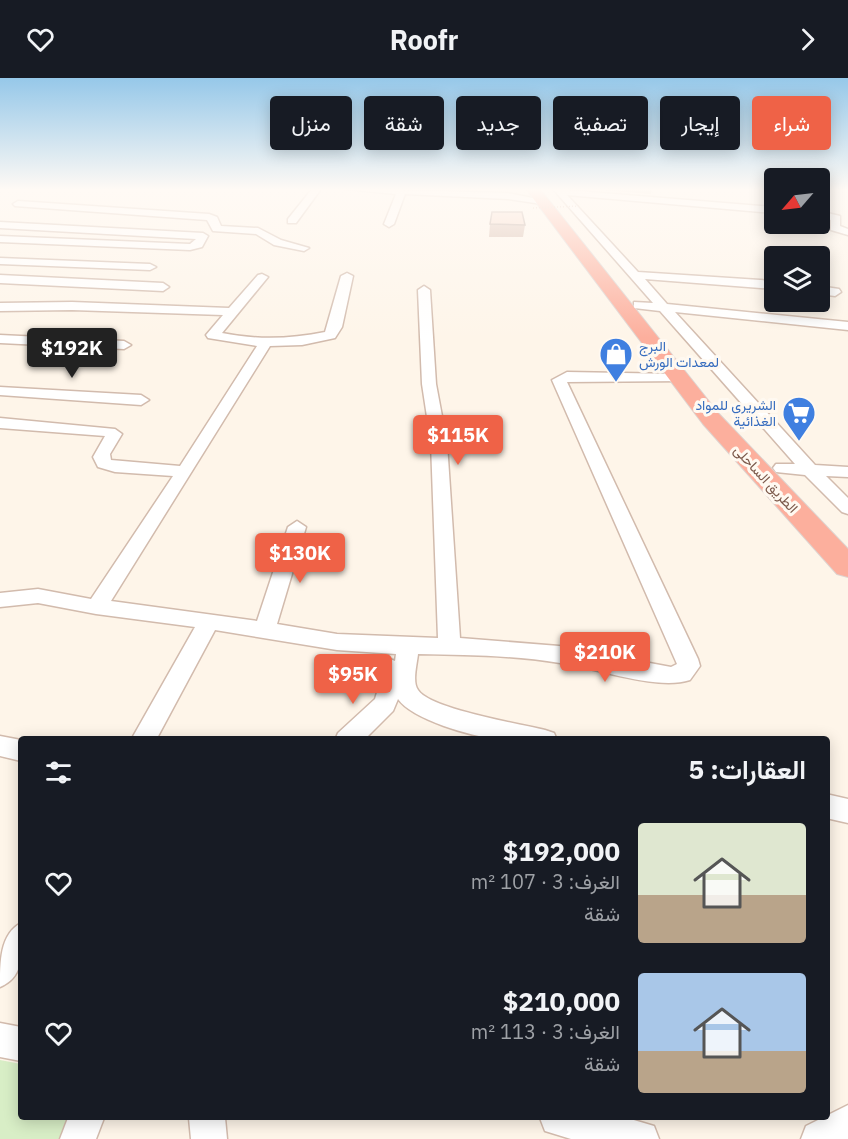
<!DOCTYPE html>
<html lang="ar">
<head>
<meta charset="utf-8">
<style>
	:root { --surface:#171b24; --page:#242831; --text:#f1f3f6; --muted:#9ea1a6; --accent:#ef6247 }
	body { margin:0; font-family:"IBM Plex Sans",Vazirmatn,sans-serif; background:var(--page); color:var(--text); direction:rtl; height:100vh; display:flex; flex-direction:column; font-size:22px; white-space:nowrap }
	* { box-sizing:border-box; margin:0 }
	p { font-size:20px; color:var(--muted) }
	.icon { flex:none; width:33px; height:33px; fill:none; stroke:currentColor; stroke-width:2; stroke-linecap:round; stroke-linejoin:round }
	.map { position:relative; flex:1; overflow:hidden; direction:ltr }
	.details { position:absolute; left:18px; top:658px; width:812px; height:384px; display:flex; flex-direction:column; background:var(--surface); border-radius:6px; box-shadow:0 3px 15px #0003; direction:rtl }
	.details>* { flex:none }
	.hud { position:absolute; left:18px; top:18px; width:813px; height:54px; direction:rtl; display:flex; gap:12px }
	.needle { width:39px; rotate:242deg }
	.fabs { position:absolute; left:764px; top:90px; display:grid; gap:12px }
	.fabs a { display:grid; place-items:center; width:66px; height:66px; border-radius:6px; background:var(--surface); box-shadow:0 3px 15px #0003; font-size:30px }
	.price { position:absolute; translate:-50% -51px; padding:0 14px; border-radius:6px; background:var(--accent); color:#fff; font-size:20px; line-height:39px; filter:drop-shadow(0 2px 3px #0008) }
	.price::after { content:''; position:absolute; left:50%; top:36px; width:18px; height:14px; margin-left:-9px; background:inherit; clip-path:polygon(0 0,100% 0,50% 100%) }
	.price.active { background:#222; color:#fff }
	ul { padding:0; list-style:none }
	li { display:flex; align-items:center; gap:18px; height:150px; padding:0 24px }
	li span { display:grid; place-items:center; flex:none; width:168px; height:120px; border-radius:6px; color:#555 }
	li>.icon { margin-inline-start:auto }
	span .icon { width:72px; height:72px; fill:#fffc; stroke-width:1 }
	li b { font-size:26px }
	h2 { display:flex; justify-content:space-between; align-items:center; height:72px; padding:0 24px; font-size:26px }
	.chip { padding:0 21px; border-radius:6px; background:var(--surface); box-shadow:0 3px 15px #0003; font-size:21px; line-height:54px }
	.chip.active { background:var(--accent); color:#fff }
	header { display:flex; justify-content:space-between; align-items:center; height:78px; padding:0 24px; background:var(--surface); font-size:27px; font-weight:800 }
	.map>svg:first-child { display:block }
	.green { fill:#d8eec6 }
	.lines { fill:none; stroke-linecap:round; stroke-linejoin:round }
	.minor-casing { stroke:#d2bbad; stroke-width:3 }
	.highway-casing { stroke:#ddd4d0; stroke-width:2 }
	.minor { fill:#fff; fill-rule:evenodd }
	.highway { fill:#fcaf9d; fill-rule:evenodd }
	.path-bridge { stroke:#dbb4a1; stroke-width:1.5; stroke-dasharray:1 2; stroke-linecap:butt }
	.wall { fill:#d3b4a4 }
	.building { fill:#f5d1bf; stroke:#ac9286; stroke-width:1.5 }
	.labels { text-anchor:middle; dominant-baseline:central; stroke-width:6; stroke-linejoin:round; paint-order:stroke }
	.far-shop-label { font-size:14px; fill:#366cbe; stroke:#fff9f1; text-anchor:start }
	.far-street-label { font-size:14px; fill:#7b584a; stroke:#fff9f1 }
</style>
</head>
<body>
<header><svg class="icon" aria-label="forward" viewBox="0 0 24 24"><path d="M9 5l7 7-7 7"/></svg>Roofr<svg class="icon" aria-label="heart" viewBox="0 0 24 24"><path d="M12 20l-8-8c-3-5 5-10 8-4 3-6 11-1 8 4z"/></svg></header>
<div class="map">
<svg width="848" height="1061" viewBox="0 0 848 1061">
	<rect width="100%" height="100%" fill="#fef5e9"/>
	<path class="green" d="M0,982L21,986V1040H69L60,1061H0Z"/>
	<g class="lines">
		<g class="minor-casing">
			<g id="minor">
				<path d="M312,111H321L296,145H288V141Z"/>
				<path d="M345,111L508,115L547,123L542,126L508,121L405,116L394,146L389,149L384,146L396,116Z"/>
				<path d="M553,111L774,129V135L567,117L638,194L774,203V211L645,201L667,226L848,244V252L675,234L815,387L848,389V399L826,398L848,420V436L842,434L805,397L776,394L773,390L776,386H795L660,233L634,230V224L653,225Z"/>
				<path d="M18,123L209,136L217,139L221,148L258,150L281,162L309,170L304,173L274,167L256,156L213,153L207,142L15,128L13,126Z"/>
				<path d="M819,133L840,138V148L848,151V157L831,152V142L819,139Z"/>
				<path d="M0,144L203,155L208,158L202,169L190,172L0,164V158L190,166L196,161L0,150Z"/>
				<path d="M0,180L150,186L156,189L150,192L0,186Z"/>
				<path d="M347,195L353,198L342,249L335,260L302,267L270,268L111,523L257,543L288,449L297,443L306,449L277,546L337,556L438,560L431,365L422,306L418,212L424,208L430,212L436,306L447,365L460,560L559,568L671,589L677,586L552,302L567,294L679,296L686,300L684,303L567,304L698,581L700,588L690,602C657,613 596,590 560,585C513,577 465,577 418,576C417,586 412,604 418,612C430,631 521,646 545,652L554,655L557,662C537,662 516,664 496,661C471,658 413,642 398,621L393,633L364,662H335L338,655L375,621L382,598L371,587L374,581L382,578L395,583L396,576L337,572L215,552L156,662H131L195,549L96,536L38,525L0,529V515L38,511L91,521L173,398L115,394L98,389L93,379L105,358L0,350V340L115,351L122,356L110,376L111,382L180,388L257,268L208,260L206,257L223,237L72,232L0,233V225L72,224L229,230L258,197L262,196L268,199L222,255C256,262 291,261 325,254L341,198Z"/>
				<path d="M0,197L163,205L169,209L163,213L0,205Z"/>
				<path d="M819,208L839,211L841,214L835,218L819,216Z"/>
				<path d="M0,257L124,263L131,267L124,271L0,265Z"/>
				<path d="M0,309L141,317L149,322L141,327L0,317Z"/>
				<path d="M0,658L21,662V683L0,678Z"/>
				<path d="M826,716L848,721V745L826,740Z"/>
				<path d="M21,845C21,870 27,898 0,909C0,884 0,856 21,845Z"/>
				<path d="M0,945L21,949V983L0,979Z"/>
				<path d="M848,1027V1061H801L806,1048Z"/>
				<path d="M68,1040H104L96,1061H60Z"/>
				<path d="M189,1040H225L227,1061H191Z"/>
				<path d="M540,1040H627L654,1048L659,1061H571L545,1053Z"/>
			</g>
		</g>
		<g class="highway-casing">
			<path id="highway" d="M526,111H540L719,336L848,471V499L837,496L703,346Z"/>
		</g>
		<use href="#minor" class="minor"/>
		<use href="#highway" class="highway"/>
		<path class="path-bridge" d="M533,130L579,128"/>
	</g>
	<g class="wall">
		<path d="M588,111H652L651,116Z"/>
		<path d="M490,146L525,147L523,159H489Z"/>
	</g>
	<path class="building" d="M492,134H522L525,147L490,146Z"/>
	<linearGradient id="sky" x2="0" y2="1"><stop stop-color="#96c8e9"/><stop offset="0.43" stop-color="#fffaf5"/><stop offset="1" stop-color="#fffaf5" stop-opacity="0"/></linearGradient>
	<rect width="848" height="260" fill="url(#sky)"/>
	<defs>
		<g id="shop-pin" transform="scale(1.725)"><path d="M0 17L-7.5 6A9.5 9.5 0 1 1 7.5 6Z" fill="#3f7fe0" stroke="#fff9f1"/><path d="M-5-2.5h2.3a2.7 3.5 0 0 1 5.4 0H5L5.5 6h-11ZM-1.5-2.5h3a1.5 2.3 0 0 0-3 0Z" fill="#fff"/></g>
		<g id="supermarket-pin" transform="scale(1.725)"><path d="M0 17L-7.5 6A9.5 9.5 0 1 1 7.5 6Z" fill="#3f7fe0" stroke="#fff9f1"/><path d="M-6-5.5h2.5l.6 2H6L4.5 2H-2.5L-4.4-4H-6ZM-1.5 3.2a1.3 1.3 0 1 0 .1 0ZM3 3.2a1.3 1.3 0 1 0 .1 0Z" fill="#fff"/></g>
	</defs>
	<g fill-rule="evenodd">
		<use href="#shop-pin" x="616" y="276"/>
		<use href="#supermarket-pin" x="799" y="335"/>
	</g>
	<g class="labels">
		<g class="far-shop-label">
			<text x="639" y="268">البرج<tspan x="639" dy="16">لمعدات الورش</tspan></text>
			<text x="776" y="327" text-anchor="end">الشريري للمواد<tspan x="776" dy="16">الغذائية</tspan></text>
		</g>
		<g class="far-street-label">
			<text transform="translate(766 401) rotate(47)">الطريق الساحلى</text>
		</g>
	</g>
</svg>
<div class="fabs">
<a><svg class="needle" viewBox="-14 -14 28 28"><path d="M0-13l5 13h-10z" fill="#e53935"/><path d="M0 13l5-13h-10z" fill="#9ea1a6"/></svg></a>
<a><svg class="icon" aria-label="layers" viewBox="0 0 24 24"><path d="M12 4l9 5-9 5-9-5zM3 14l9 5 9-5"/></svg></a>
</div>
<b class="price active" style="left:72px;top:301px">$192K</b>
<b class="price" style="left:458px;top:388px">$115K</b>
<b class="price" style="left:300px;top:506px">$130K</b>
<b class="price" style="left:605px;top:605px">$210K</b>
<b class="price" style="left:353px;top:627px">$95K</b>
<div class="hud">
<a class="chip active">شراء</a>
<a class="chip">إيجار</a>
<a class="chip">تصفية</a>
<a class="chip">جديد</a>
<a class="chip">شقة</a>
<a class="chip">منزل</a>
</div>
<section class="details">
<h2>العقارات: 5<svg class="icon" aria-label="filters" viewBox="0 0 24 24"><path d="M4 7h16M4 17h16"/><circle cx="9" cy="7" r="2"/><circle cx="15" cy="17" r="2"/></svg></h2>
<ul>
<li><span style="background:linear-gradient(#dfe7d0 60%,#b9a48a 0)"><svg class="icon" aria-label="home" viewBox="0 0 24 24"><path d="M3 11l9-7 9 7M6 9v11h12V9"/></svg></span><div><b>$192,000</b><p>الغرف: 3 · 107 m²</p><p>شقة</p></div><svg class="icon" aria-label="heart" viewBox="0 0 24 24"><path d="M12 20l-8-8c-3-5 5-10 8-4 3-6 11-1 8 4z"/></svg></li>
<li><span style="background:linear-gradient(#a9c7e8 65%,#b9a48a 0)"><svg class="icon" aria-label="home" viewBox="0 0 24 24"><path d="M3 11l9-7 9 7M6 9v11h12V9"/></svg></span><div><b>$210,000</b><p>الغرف: 3 · 113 m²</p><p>شقة</p></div><svg class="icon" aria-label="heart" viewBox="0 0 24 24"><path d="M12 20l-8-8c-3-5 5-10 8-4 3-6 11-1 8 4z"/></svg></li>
</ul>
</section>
</div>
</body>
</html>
